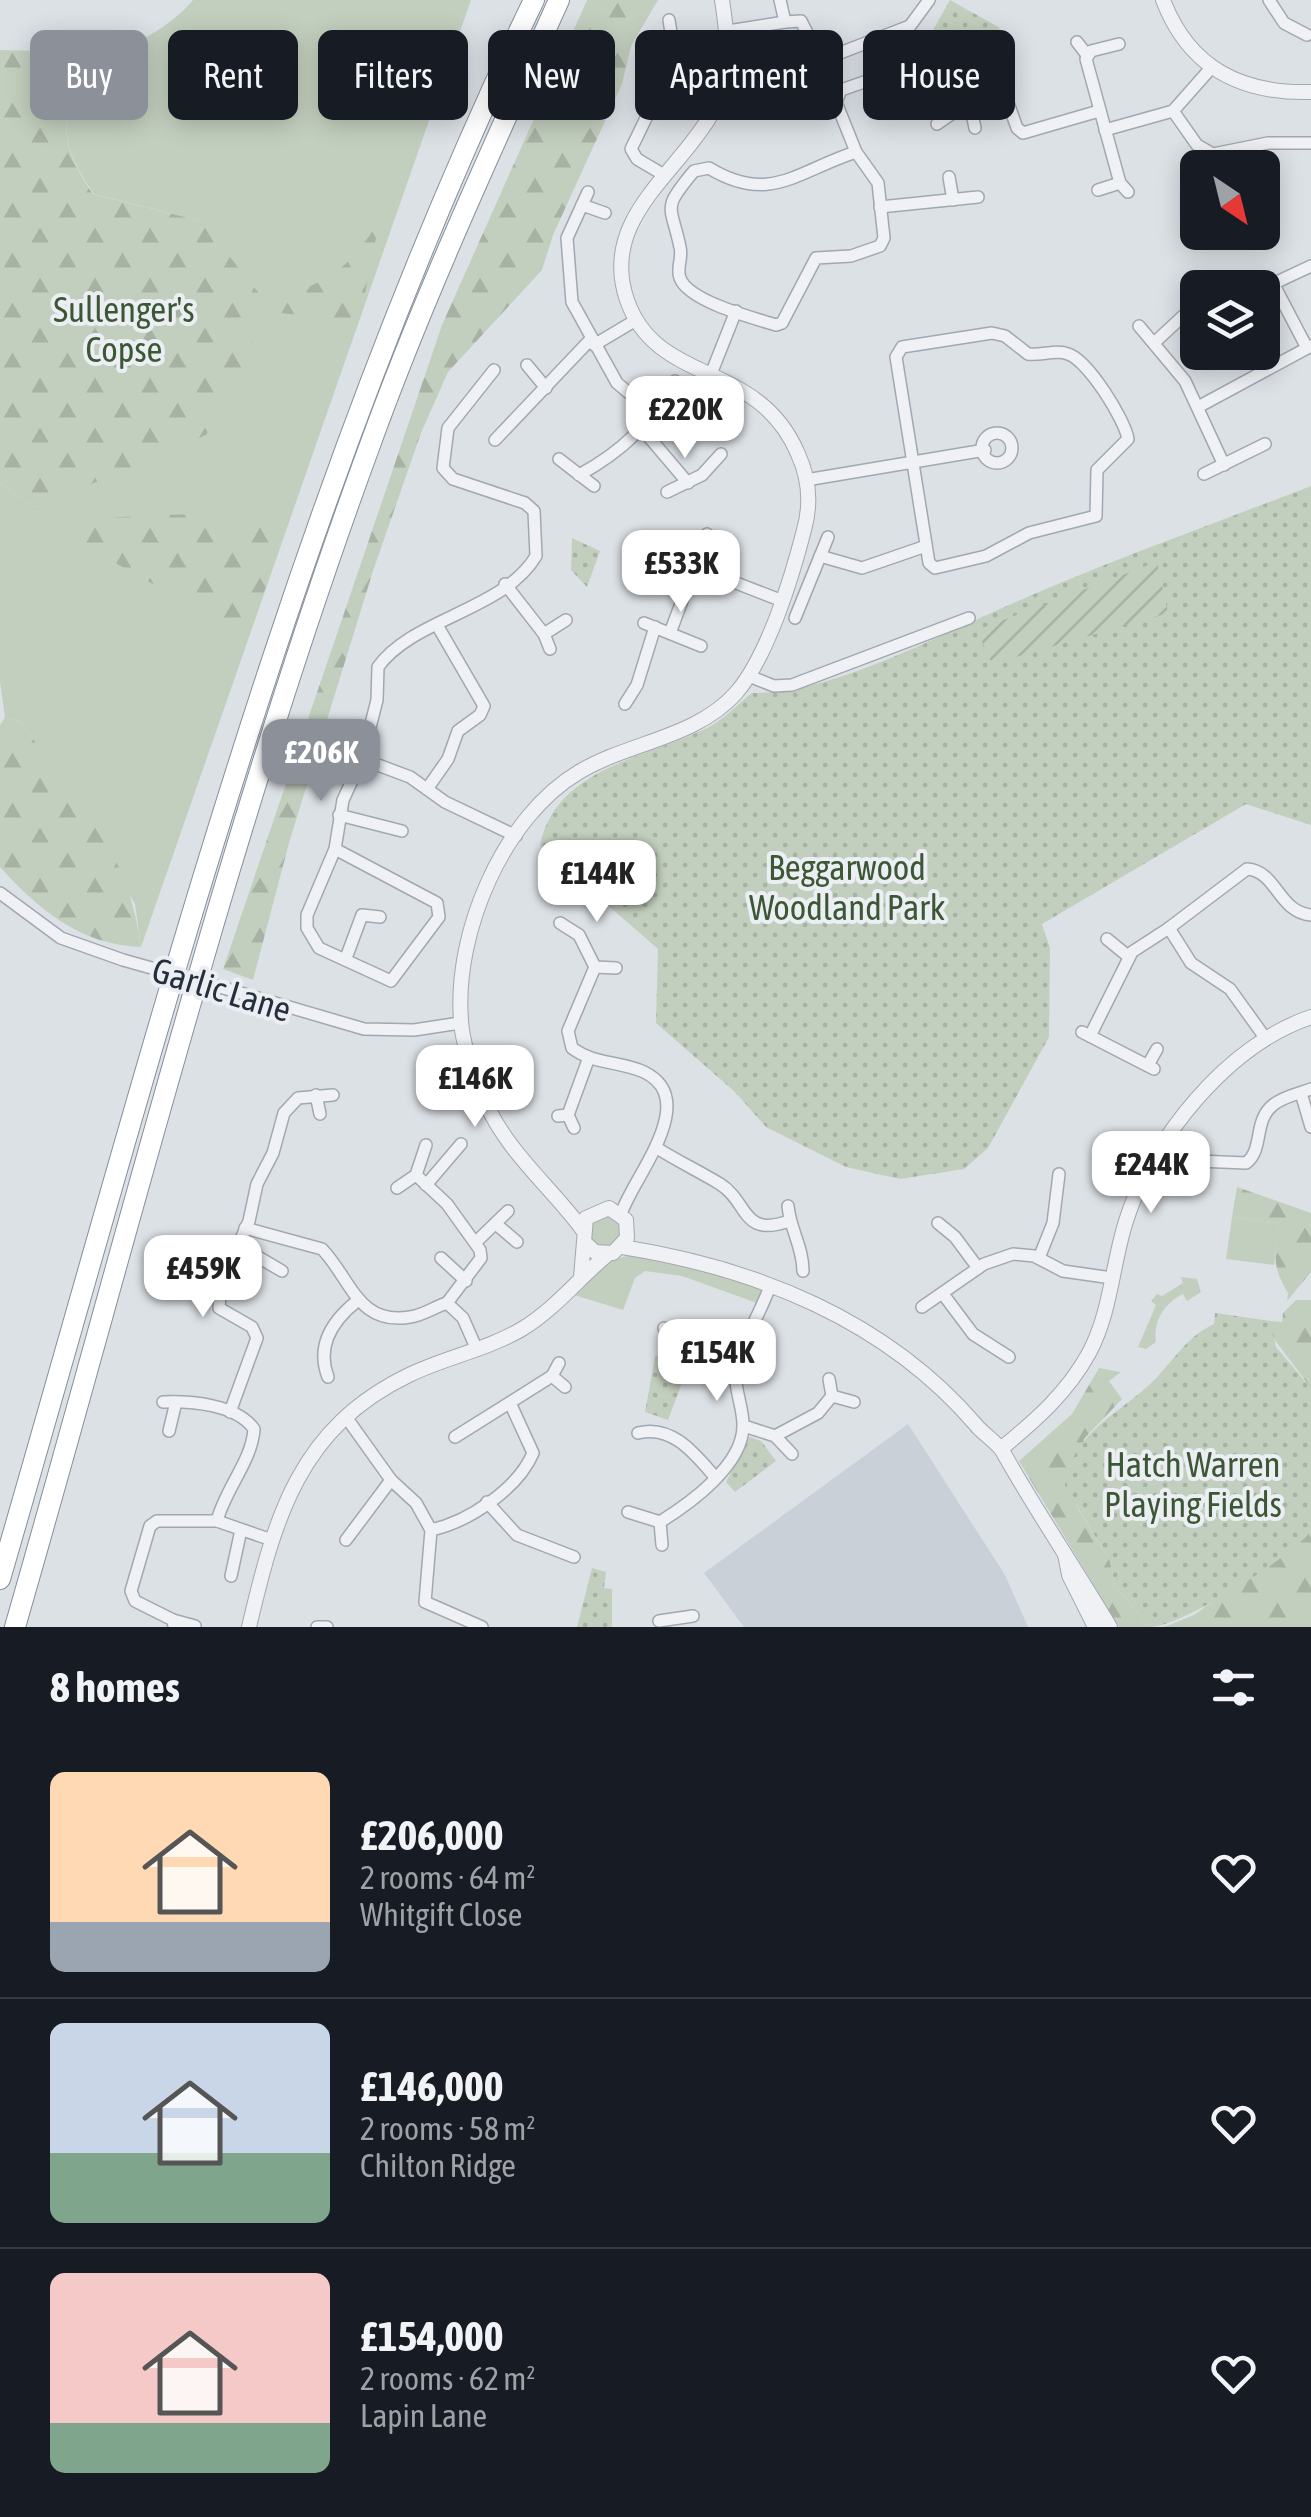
<!DOCTYPE html>
<html lang="en">
<head>
<meta charset="utf-8">
<style>
	:root { --surface:#171b24; --page:#242831; --text:#f1f3f6; --muted:#9ea1a6; --line:#363941; --accent:#8c9099 }
	body { margin:0; font-family:"Asap Condensed",sans-serif; background:var(--page); color:var(--text); height:100vh; display:flex; flex-direction:column; font-size:38px; white-space:nowrap }
	* { box-sizing:border-box; margin:0 }
	p { font-size:32px; color:var(--muted) }
	.icon { flex:none; width:55px; height:55px; fill:none; stroke:currentColor; stroke-width:2; stroke-linecap:round; stroke-linejoin:round }
	.map { position:relative; height:1627px; overflow:hidden }
	.sheet { display:flex; flex-direction:column; background:var(--surface); flex:1 }
	.sheet>* { flex:none }
	.hud { position:absolute; left:30px; top:30px; width:1252px; height:90px; display:flex; gap:20px }
	.needle { width:65px; rotate:145deg }
	.controls { position:absolute; left:1180px; top:150px; display:grid; gap:20px }
	.controls a { display:grid; place-items:center; width:100px; height:100px; border-radius:15px; background:var(--surface); box-shadow:0 5px 25px #0003; font-size:50px }
	.price { position:absolute; translate:-50% -85px; padding:0 22px; border-radius:20px; background:#fff; color:#222; font-size:32px; line-height:65px; filter:drop-shadow(0 2px 5px #0008) }
	.price::after { content:''; position:absolute; left:50%; top:60px; width:30px; height:22px; margin-left:-15px; background:inherit; clip-path:polygon(0 0,100% 0,50% 100%) }
	.price.active { background:var(--accent); color:#fff }
	ul { padding:0; list-style:none }
	li { display:flex; align-items:center; gap:30px; height:250px; padding:0 50px }
	li+li { border-top:2px solid var(--line) }
	li span { display:grid; place-items:center; flex:none; width:280px; height:200px; border-radius:15px; color:#555 }
	li>.icon { margin-inline-start:auto }
	span .icon { width:120px; height:120px; fill:#fffc; stroke-width:1 }
	li b { font-size:42px }
	h2 { display:flex; justify-content:space-between; align-items:center; height:120px; padding:0 50px; font-size:42px }
	.pill { padding:0 35px; border-radius:15px; background:var(--surface); box-shadow:0 5px 25px #0003; font-size:35px; line-height:90px }
	.pill.active { background:var(--accent); color:#fff }
	.map>svg:first-child { display:block }
	.built { fill:#cad0d8 }
	.grass { fill:#c3cfbe }
	.forest { fill:url(#forest-firs) }
	.park { fill:url(#park-dots) }
	.garden { fill:url(#garden-furrows) }
	.lines { fill:none; stroke-linecap:round; stroke-linejoin:round }
	.minor-casing { stroke:#a2a8b0; stroke-width:14 }
	.tertiary-casing { stroke:#a2a8b0; stroke-width:16 }
	.motorway-casing { stroke:#848f9c; stroke-width:22 }
	.minor { stroke:#eff1f4; stroke-width:11 }
	.tertiary { stroke:#eff1f4; stroke-width:14 }
	.motorway { stroke:#fff; stroke-width:20 }
	.minor-bridge-casing { stroke:#a2a8b0; stroke-width:14; stroke-linecap:butt }
	.minor-bridge { stroke:#eff1f4; stroke-width:11 }
	.labels { text-anchor:middle; dominant-baseline:central; stroke-width:8; stroke-linejoin:round; paint-order:stroke }
	.park-label { font-size:35px; fill:#3d5734; stroke:#ebeff4 }
	.street-label { font-size:35px; fill:#262f3c; stroke:#ebeff4 }
</style>
</head>
<body>
<div class="map">
<svg width="1311" height="1627" viewBox="0 0 1311 1627">
	<defs>
		<pattern id="forest-firs" width="22" height="20" patternUnits="userSpaceOnUse" patternTransform="scale(2.5)"><rect width="22" height="20" fill="#c3cfbe"/><path d="M5 1l3.5 6h-7zM16 11l3.5 6h-7z" fill="#a7b2a4"/></pattern>
		<pattern id="park-dots" width="8" height="8" patternUnits="userSpaceOnUse" patternTransform="scale(2.5)"><rect width="8" height="8" fill="#c3cfbe"/><path d="M2 2h.1M6 6h.1" fill="none" stroke="#a7b2a4" stroke-width="1.8" stroke-linecap="round"/></pattern>
		<pattern id="garden-furrows" width="10" height="10" patternUnits="userSpaceOnUse" patternTransform="scale(2.5)"><rect width="10" height="10" fill="#c3cfbe"/><path d="M-1 1l2-2M0 10L10 0M9 11l2-2" fill="none" stroke="#a7b2a4"/></pattern>
	</defs>
	<rect width="100%" height="100%" fill="#dce1e6"/>
	<path class="built" d="M908,1424L1005,1575L1028,1627H744L704,1573Z"/>
	<g class="grass">
		<path d="M193,0H471L141,947L135,904L44,755L21,722L5,717L0,682V483L35,508L70,491L201,221L94,194C53,135 66,118 79,52C115,62 171,27 193,0Z"/>
		<circle cx="605" cy="1231" r="15"/>
		<path d="M1232,1217L1279,1223L1274,1265L1226,1259Z"/>
		<path d="M632,1254L655,1256L761,1289L757,1303L682,1276L645,1271L635,1278L623,1310L574,1295L608,1262Z"/>
		<path d="M1181,1277L1197,1279L1201,1292L1187,1301L1183,1294C1162,1304 1153,1324 1156,1342L1146,1349L1138,1347L1156,1305L1151,1301L1157,1294L1162,1296L1183,1283Z"/>
	</g>
	<g class="forest">
		<path d="M587,0H658L631,46L622,84L553,235L542,270L448,372L421,433L373,571L289,843L253,980L223,969L442,325Z"/>
		<path d="M0,50L79,52C66,118 53,135 93,194L201,221L262,297L245,375L206,435L35,508L0,483Z"/>
		<path d="M379,222L361,315L346,320L281,313L282,298C335,277 347,269 379,222Z"/>
		<path d="M193,514C223,519 262,518 281,545L257,612L249,621L217,620L62,533V525L72,519Z"/>
		<path d="M5,717L21,722C76,801 128,846 141,947C81,945 39,910 0,867V725Z"/>
		<path d="M1237,1187L1311,1213V1272L1287,1301L1288,1293C1271,1265 1275,1255 1279,1223L1232,1217Z"/>
		<path d="M1296,1300H1311V1388L1271,1335V1321L1282,1322L1283,1313Z"/>
		<path d="M1099,1368L1121,1372L1109,1381L1122,1399L1084,1439L1076,1505L1110,1561L1115,1586L1150,1627H1119L1019,1461L1072,1414Z"/>
		<path d="M1311,1531V1627H1164L1194,1615Z"/>
	</g>
	<g class="park">
		<path d="M950,0L1000,28L978,67L928,39Z"/>
		<path d="M1311,486V825L1246,804L1042,924L1050,948L1049,1037L988,1148L964,1169L900,1179L846,1167L766,1127L735,1092L656,1023L658,949L540,846C555,767 648,758 709,727C724,719 738,704 752,693C833,694 941,634 1018,601C1114,559 1213,524 1311,486Z"/>
		<path d="M572,538L600,551L587,587L571,570Z"/>
		<path d="M1215,1313L1271,1321L1276,1347L1311,1388V1531C1292,1557 1181,1627 1150,1627L1115,1586L1110,1561L1065,1486C1072,1429 1124,1413 1158,1376C1178,1355 1187,1337 1214,1324Z"/>
		<path d="M674,1350L691,1359L668,1420L645,1412L655,1357Z"/>
		<path d="M750,1437L761,1441L776,1461L735,1492L726,1482Z"/>
		<path d="M592,1568L606,1572L604,1588L612,1589V1627H577Z"/>
	</g>
	<path class="garden" d="M1157,562L1168,613L992,664L977,630Z"/>
	<g class="lines">
		<g class="minor-casing">
			<g id="minor">
				<path d="M780,0L785,22L801,21L819,56L827,58L910,26L929,0"/>
				<path d="M1269,0L1284,23L1307,35"/>
				<path d="M728,31L785,22"/>
				<path d="M1077,42L1087,55"/>
				<path d="M1119,44L1091,51L1086,59L1120,183"/>
				<path d="M646,48L673,45"/>
				<path d="M996,69L1017,128L1023,133L1099,111"/>
				<path d="M1173,111L1197,145L1213,154L1268,143H1311"/>
				<path d="M937,124L960,108L972,107"/>
				<path d="M1105,130L1173,111L1211,68"/>
				<path d="M856,152C797,171 770,205 709,168L694,171C661,210 671,204 680,247C683,258 676,268 680,278C688,301 753,318 776,325L782,323L816,258L851,256L880,246L884,238L878,183L856,152L836,102L841,90L928,60L966,84L975,128"/>
				<path d="M664,175L637,159L631,149L668,73L673,45L669,20"/>
				<path d="M949,177L953,200"/>
				<path d="M1098,190L1120,183L1128,192"/>
				<path d="M588,192L567,238L572,302L617,383L654,414"/>
				<path d="M582,205L605,213"/>
				<path d="M880,207L978,197"/>
				<path d="M1274,285L1307,348"/>
				<path d="M1262,289L1311,266"/>
				<path d="M1139,326L1185,381L1224,465"/>
				<path d="M992,333L1005,336L1028,354C1041,356 1056,349 1068,354C1088,360 1125,420 1128,439L1097,470L1096,516L1029,533L986,556L935,568L929,563L896,357L902,347Z"/>
				<path d="M1154,343L1183,316L1198,312"/>
				<path d="M594,345L636,320"/>
				<path d="M527,365L546,388"/>
				<path d="M711,374L736,311"/>
				<path d="M1198,407L1311,346"/>
				<path d="M643,430L688,483"/>
				<circle cx="997" cy="448" r="15"/>
				<path d="M495,440L590,340"/>
				<path d="M559,459L594,486"/>
				<path d="M1204,474L1265,444"/>
				<path d="M579,475C623,451 650,424 675,381"/>
				<path d="M806,480L985,450"/>
				<path d="M667,492L702,475L721,454"/>
				<path d="M820,556L862,568L926,546"/>
				<path d="M695,567L780,600"/>
				<path d="M505,584L544,634L550,649"/>
				<path d="M795,618L828,537"/>
				<path d="M644,623L701,646"/>
				<path d="M670,633L707,534"/>
				<path d="M544,634L566,620"/>
				<path d="M749,676L774,686L792,685L969,618"/>
				<path d="M625,704L637,685L655,627"/>
				<path d="M362,759L410,777L445,802L516,836"/>
				<path d="M427,789L448,759L458,731L480,715L484,706L437,625"/>
				<path d="M339,815L402,831"/>
				<path d="M335,849L437,903L439,917L391,981L319,948L307,928V915L335,849L343,800L362,759L377,700L378,667C413,618 503,611 536,556L534,511L525,503L453,479L443,468L448,428L494,370"/>
				<path d="M0,893L61,938L123,960"/>
				<path d="M560,923L579,935L595,967L616,968"/>
				<path d="M1107,939L1129,957"/>
				<path d="M346,958L362,915L380,917"/>
				<path d="M595,967L568,1031L572,1048C595,1065 620,1061 644,1072C702,1100 633,1177 621,1214"/>
				<path d="M248,995L364,1029L414,1030L460,1023"/>
				<path d="M1082,1032L1154,1069"/>
				<path d="M1090,1036L1132,952L1169,928"/>
				<path d="M1266,1039L1230,989L1191,963L1169,928L1247,869C1277,871 1278,912 1311,915"/>
				<path d="M1148,1065L1157,1049"/>
				<path d="M1301,1093L1311,1127"/>
				<path d="M316,1095L320,1114"/>
				<path d="M568,1115L588,1060"/>
				<path d="M558,1116L568,1115L574,1128"/>
				<path d="M1165,1144L1199,1161L1246,1163C1264,1150 1253,1121 1273,1105C1284,1096 1298,1094 1311,1089"/>
				<path d="M657,1148C677,1161 699,1171 720,1184C749,1202 741,1238 789,1221"/>
				<path d="M416,1175L447,1204L480,1250L481,1258L447,1303"/>
				<path d="M426,1185L461,1144"/>
				<path d="M397,1188L416,1175L426,1145"/>
				<path d="M788,1206C790,1229 803,1247 803,1271"/>
				<path d="M938,1223L955,1237L978,1268"/>
				<path d="M496,1224L517,1242"/>
				<path d="M245,1228L322,1249C351,1279 358,1326 410,1317C424,1315 434,1307 447,1303"/>
				<path d="M476,1242L508,1211"/>
				<path d="M239,1246L282,1271"/>
				<path d="M441,1258L466,1281"/>
				<path d="M1039,1258L1053,1223L1059,1174"/>
				<path d="M943,1294L973,1334L1009,1357"/>
				<path d="M447,1303L463,1318L477,1350"/>
				<path d="M922,1307L984,1264L1013,1254L1034,1256L1063,1271L1112,1278"/>
				<path d="M664,1328L738,1362"/>
				<path d="M675,1349L678,1333"/>
				<path d="M559,1363L552,1376L565,1387"/>
				<path d="M328,1377C316,1346 332,1321 357,1301"/>
				<path d="M829,1379L832,1396L854,1402"/>
				<path d="M163,1402C191,1401 236,1404 254,1429C252,1461 225,1489 217,1521"/>
				<path d="M230,1412L257,1338L252,1327L219,1308L221,1284L249,1221L257,1184L273,1153L284,1113L298,1098L333,1095"/>
				<path d="M346,1417L391,1480L416,1503L431,1530L425,1602L482,1627"/>
				<path d="M744,1426L775,1436L792,1454"/>
				<path d="M169,1431L176,1402"/>
				<path d="M638,1433C672,1424 695,1454 715,1477"/>
				<path d="M775,1436L818,1413L832,1396"/>
				<path d="M455,1437L552,1376"/>
				<path d="M487,1502L517,1535L574,1557"/>
				<path d="M628,1512L660,1522L662,1545"/>
				<path d="M660,1522C689,1504 744,1465 743,1425C743,1404 732,1386 737,1364C744,1338 761,1312 770,1286"/>
				<path d="M431,1530C468,1522 518,1489 533,1453L511,1405"/>
				<path d="M346,1540L391,1480"/>
				<path d="M231,1576L241,1530"/>
				<path d="M173,1620L195,1626"/>
				<path d="M659,1621L693,1616"/>
				<path d="M174,1627L173,1620L135,1601L131,1591L150,1526L157,1521H217L269,1539"/>
				<path d="M317,1627H327"/>
			</g>
		</g>
		<g class="tertiary-casing">
			<g id="tertiary">
				<path d="M1163,0C1189,68 1241,94 1311,92"/>
				<path d="M582,1229C550,1186 507,1152 485,1101C475,1078 462,1044 461,1020C454,933 503,817 579,772C629,742 696,738 736,693C768,656 792,577 804,530C811,505 809,478 798,454C758,359 657,387 627,300C599,219 678,174 712,113C732,77 728,38 722,0"/>
				<path d="M622,1247C756,1268 886,1320 976,1425C983,1434 998,1443 1003,1452C1036,1511 1075,1568 1110,1627"/>
				<path d="M581,1277L586,1218L609,1208L626,1220L627,1238L613,1253L595,1252L584,1242"/>
				<path d="M1002,1448C1036,1420 1067,1393 1089,1353C1111,1312 1112,1265 1126,1221C1152,1138 1228,1045 1311,1017"/>
				<path d="M1065,1554L1069,1575L1095,1627"/>
				<path d="M249,1627C275,1517 299,1428 409,1375C446,1357 486,1350 522,1329C555,1309 578,1279 608,1254"/>
			</g>
		</g>
		<g class="motorway-casing">
			<g id="motorway">
				<path d="M0,1579C155,1046 291,502 534,0"/>
				<path d="M15,1627C129,1232 228,831 370,445C425,293 493,147 559,0"/>
			</g>
		</g>
		<use href="#minor" class="minor"/>
		<use href="#tertiary" class="tertiary"/>
		<use href="#motorway" class="motorway"/>
		<g class="minor-bridge-casing">
			<path id="minor-bridge" d="M123,960L248,995"/>
		</g>
		<use href="#minor-bridge" class="minor-bridge"/>
	</g>
	<g class="labels">
		<g class="park-label">
			<text x="124" y="309">Sullenger's<tspan x="124" dy="40">Copse</tspan></text>
			<text x="847" y="867">Beggarwood<tspan x="847" dy="40">Woodland Park</tspan></text>
			<text x="1193" y="1464">Hatch Warren<tspan x="1193" dy="40">Playing Fields</tspan></text>
		</g>
		<g class="street-label">
			<text transform="translate(222 989) rotate(17)">Garlic Lane</text>
		</g>
	</g>
</svg>
<div class="controls">
<a><svg class="needle" viewBox="-14 -14 28 28"><path d="M0-13l5 13h-10z" fill="#e53935"/><path d="M0 13l5-13h-10z" fill="#9ea1a6"/></svg></a>
<a><svg class="icon" aria-label="layers" viewBox="0 0 24 24"><path d="M12 4l9 5-9 5-9-5zM3 14l9 5 9-5"/></svg></a>
</div>
<b class="price" style="left:685px;top:461px">£220K</b>
<b class="price" style="left:681px;top:615px">£533K</b>
<b class="price active" style="left:321px;top:804px">£206K</b>
<b class="price" style="left:597px;top:925px">£144K</b>
<b class="price" style="left:475px;top:1130px">£146K</b>
<b class="price" style="left:1151px;top:1216px">£244K</b>
<b class="price" style="left:203px;top:1320px">£459K</b>
<b class="price" style="left:717px;top:1404px">£154K</b>
<div class="hud">
<a class="pill active">Buy</a>
<a class="pill">Rent</a>
<a class="pill">Filters</a>
<a class="pill">New</a>
<a class="pill">Apartment</a>
<a class="pill">House</a>
</div>
</div>
<section class="sheet">
<h2>8 homes<svg class="icon" aria-label="filters" viewBox="0 0 24 24"><path d="M4 7h16M4 17h16"/><circle cx="9" cy="7" r="2"/><circle cx="15" cy="17" r="2"/></svg></h2>
<ul>
<li><span style="background:linear-gradient(#ffd9b3 75%,#9aa5b1 0)"><svg class="icon" aria-label="home" viewBox="0 0 24 24"><path d="M3 11l9-7 9 7M6 9v11h12V9"/></svg></span><div><b>£206,000</b><p>2 rooms · 64 m²</p><p>Whitgift Close</p></div><svg class="icon" aria-label="heart" viewBox="0 0 24 24"><path d="M12 20l-8-8c-3-5 5-10 8-4 3-6 11-1 8 4z"/></svg></li>
<li><span style="background:linear-gradient(#c9d6e8 65%,#7fa58c 0)"><svg class="icon" aria-label="home" viewBox="0 0 24 24"><path d="M3 11l9-7 9 7M6 9v11h12V9"/></svg></span><div><b>£146,000</b><p>2 rooms · 58 m²</p><p>Chilton Ridge</p></div><svg class="icon" aria-label="heart" viewBox="0 0 24 24"><path d="M12 20l-8-8c-3-5 5-10 8-4 3-6 11-1 8 4z"/></svg></li>
<li><span style="background:linear-gradient(#f6c9c9 75%,#7fa58c 0)"><svg class="icon" aria-label="home" viewBox="0 0 24 24"><path d="M3 11l9-7 9 7M6 9v11h12V9"/></svg></span><div><b>£154,000</b><p>2 rooms · 62 m²</p><p>Lapin Lane</p></div><svg class="icon" aria-label="heart" viewBox="0 0 24 24"><path d="M12 20l-8-8c-3-5 5-10 8-4 3-6 11-1 8 4z"/></svg></li>
</ul>
</section>
</body>
</html>
